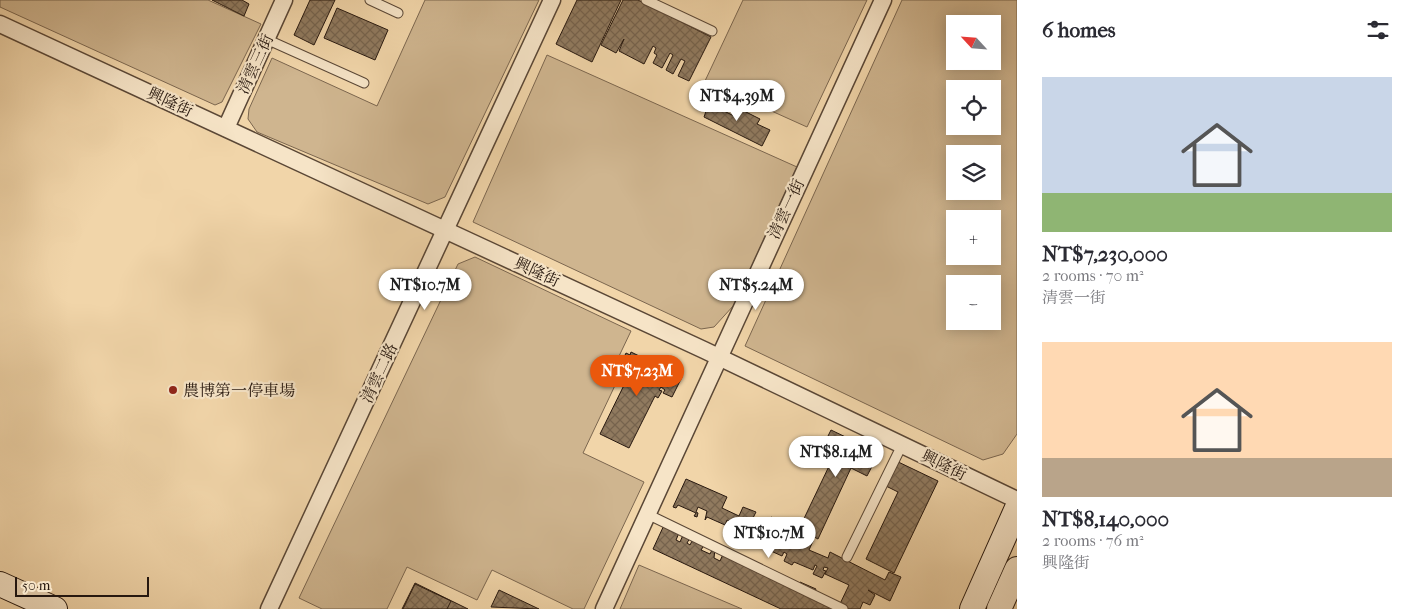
<!DOCTYPE html>
<html lang="en">
<head>
<meta charset="utf-8">
<style>
	:root { --surface:#fff; --page:#f2f2f3; --text:#2b2b33; --muted:#7c7c81; --accent:#ea580c }
	body { margin:0; font-family:"IM FELL French Canon","Noto Serif TC",serif; background:var(--page); color:var(--text); height:100vh; display:flex; flex-direction:column; font-size:19px; white-space:nowrap }
	* { box-sizing:border-box; margin:0 }
	p { font-size:16px; color:var(--muted) }
	.icon { flex:none; width:28px; height:28px; fill:none; stroke:currentColor; stroke-width:2; stroke-linecap:round; stroke-linejoin:round }
	.map { position:relative; flex:1; overflow:hidden }
	.drawer { display:flex; flex-direction:column; background:var(--surface); width:400px }
	.drawer>* { flex:none }
	.needle { width:32px; rotate:296deg }
	.tools { position:absolute; left:946px; top:15px; display:grid; gap:10px }
	.tools a { display:grid; place-items:center; width:55px; height:55px; border-radius:0px; background:var(--surface); box-shadow:0 2px 12px #0003; font-size:25px }
	.scale { position:absolute; left:15px; bottom:12px; width:134px; box-sizing:border-box; padding-left:5px; border:2px solid #27180f; border-top:0; font-size:14px; line-height:18px; white-space:nowrap; color:#27180f; -webkit-text-stroke:4px #f6e4c7; paint-order:stroke }
	.price { position:absolute; translate:-50% -42px; padding:0 11px; border-radius:18px; background:#fff; color:#222; font-size:16px; line-height:32px; filter:drop-shadow(0 1px 2px #0008) }
	.price::after { content:''; position:absolute; left:50%; top:30px; width:15px; height:11px; margin-left:-8px; background:inherit; clip-path:polygon(0 0,100% 0,50% 100%) }
	.price.current { background:var(--accent); color:#fff }
	ul { padding:0; list-style:none }
	li { display:grid; align-content:center; gap:10px; height:265px; padding:0 25px }
	li span { display:grid; place-items:center; height:155px; border-radius:0px; color:#555 }
	li>.icon { margin-inline-start:auto }
	span .icon { width:90px; height:90px; fill:#fffc; stroke-width:1 }
	li b { font-size:21px }
	h2 { display:flex; justify-content:space-between; align-items:center; height:60px; padding:0 25px; font-size:21px }
	main { display:flex; flex:1; min-height:0 }
	.map>svg:first-child { display:block }
	.grass { fill:#cfb58f; stroke:#7b664f; fill-rule:evenodd }
	.building { fill:url(#building-cross-hatch); stroke:#27180f }
	.lines { fill:none; stroke-linecap:round; stroke-linejoin:round }
	.lane-casing { stroke:#5a4736; stroke-width:11 }
	.street-casing { stroke:#5a4736; stroke-width:19 }
	.secondary-casing { stroke:#27180f; stroke-width:26 }
	.lane { stroke:#f6e4c7; stroke-width:9 }
	.street { stroke:#f6e4c7; stroke-width:16 }
	.secondary { stroke:#f6e4c7; stroke-width:24 }
	.poi-dot { fill:#8f2418; stroke:#f6e4c7; stroke-width:2 }
	.labels { text-anchor:middle; dominant-baseline:central; stroke-width:4.5; stroke-linejoin:round; paint-order:stroke }
	.street-label { font-size:16px; fill:#27180f; stroke:#f6e4c7 }
	.poi-label { font-size:16px; fill:#27180f; stroke:#f6e4c7; text-anchor:start }
</style>
</head>
<body>
<main>
<div class="map">
<svg width="1017" height="609" viewBox="0 0 1017 609">
	<defs>
		<pattern id="building-cross-hatch" width="8" height="8" patternUnits="userSpaceOnUse" patternTransform="scale(1.25)"><rect width="8" height="8" fill="#907a5f"/><path d="M0 0l8 8M0 8l8-8" fill="none" stroke="#76634d"/></pattern>
	</defs>
	<rect width="100%" height="100%" fill="#f1d5a9"/>
	<filter id="stains"><feTurbulence type="fractalNoise" baseFrequency=".004" numOctaves="4"/><feColorMatrix values="0 0 0 0 .2 0 0 0 0 .09 0 0 0 0 .02 0 0 0 .5 -.17"/></filter>
	<radialGradient id="worn" r=".72"><stop offset=".6" stop-color="#630" stop-opacity="0"/><stop offset="1" stop-color="#630" stop-opacity=".3"/></radialGradient>
	<g class="grass">
		<path d="M0,0H208L261,24L222,102L215,105L0,7Z"/>
		<path d="M425,0H539L445,197L428,204L257,132L248,119L249,109L272,58L377,106Z"/>
		<path d="M743,0H867L807,127L705,81Z"/>
		<path d="M902,0H1017V434L1003,454L983,460L745,346ZM955,24H992V61H955ZM955,89H992V126H955ZM955,154H992V191H955ZM955,219H992V256H955ZM955,284H992V321H955Z"/>
		<path d="M547,55L797,167L734,305L714,327L701,329L473,222Z"/>
		<path d="M475,257L631,331L611,373L619,377L583,453L644,482L584,609H573L492,570L477,600L407,567L387,609H322L299,598L458,264Z"/>
		<path d="M639,565L742,609H620Z"/>
	</g>
	<g class="building">
		<path d="M212,0H242L249,4L244,16Z"/>
		<path d="M310,0H335L314,45L294,35Z"/>
		<path d="M577,0H621L592,62L556,44Z"/>
		<path d="M623,0H638L711,37L689,81L678,76L685,61L681,59L673,74L666,70L673,55L670,53L662,68L653,63L657,55L654,53L656,48L653,46L644,64L619,51L624,39L616,53L601,45Z"/>
		<path d="M337,8L388,30L375,60L324,38Z"/>
		<path d="M711,97L725,104L722,110L738,118L742,110L760,119L757,124L770,130L762,146L704,117Z"/>
		<path d="M631,352L682,377L672,397L663,393L665,390L661,387L659,390L662,391L658,398L655,396L629,448L600,434L630,373L619,368L626,353L630,355Z"/>
		<path d="M831,430L879,453L867,476L851,468L818,539L799,529L831,462L818,456Z"/>
		<path d="M892,459L938,481L894,573L866,559L898,492L880,483Z"/>
		<path d="M686,479L727,497L722,508L739,516L743,507L756,512L751,522L755,524L756,522L766,527L771,517L788,525L783,535L794,540L797,533L813,541L809,550L828,558L830,552L885,580L889,572L901,577L890,601L868,590L875,595L870,605L863,602L860,609H781L653,549L665,523L679,533L676,540L680,542L683,535L690,538L687,543L690,545L693,539L705,544L701,550L710,554L713,548L715,549L714,558L720,561L724,552L798,587L800,582L816,589L813,596L838,608L849,585L825,574L828,568L824,567L823,570L826,571L822,578L813,574L817,566L815,565L813,570L794,562L792,565L784,561L787,554L784,552L782,556L760,546L765,537L757,533L754,538L734,529L732,532L735,524L727,520L725,525L707,517L705,520L707,511L698,507L696,512L698,513L697,517L694,516L696,513L678,505L676,508L673,507Z"/>
		<path d="M415,583L468,609H402Z"/>
		<path d="M415,584L451,601L447,609H403Z"/>
		<path d="M499,590L539,609L491,607Z"/>
	</g>
	<g class="lines">
		<g class="lane-casing">
			<g id="lane">
				<path d="M370,0L398,13"/>
				<path d="M646,0L712,31"/>
				<path d="M266,39L364,83"/>
				<path d="M647,514L843,609"/>
				<path d="M847,557L902,445"/>
			</g>
		</g>
		<g class="street-casing">
			<g id="street">
				<path d="M0,24L704,350L1017,500"/>
				<path d="M226,128L284,0"/>
				<path d="M269,609L552,0"/>
				<path d="M604,609L883,0"/>
			</g>
		</g>
		<g class="secondary-casing">
			<g id="secondary">
				<path d="M0,584L55,609"/>
				<path d="M972,609L1017,508"/>
				<path d="M999,609L1017,569"/>
			</g>
		</g>
		<use href="#lane" class="lane"/>
		<use href="#street" class="street"/>
		<use href="#secondary" class="secondary"/>
	</g>
	<circle class="poi-dot" cx="173" cy="390" r="5"/>
	<g class="labels">
		<g class="street-label">
			<text transform="translate(255 64) rotate(-65)">清雲三街</text>
			<text transform="translate(170 102) rotate(25)">興隆街</text>
			<text transform="translate(786 209) rotate(-65)">清雲一街</text>
			<text transform="translate(537 272) rotate(25)">興隆街</text>
			<text transform="translate(379 373) rotate(-65)">清雲二路</text>
			<text transform="translate(944 465) rotate(26)">興隆街</text>
		</g>
		<g class="poi-label">
			<text x="183" y="390">農博第一停車場</text>
		</g>
	</g>
	<rect width="100%" height="100%" filter="url(#stains)"/>
	<rect width="100%" height="100%" fill="url(#worn)"/>
</svg>
<div class="tools">
<a><svg class="needle" viewBox="-14 -14 28 28"><path d="M0-13l5 13h-10z" fill="#e53935"/><path d="M0 13l5-13h-10z" fill="#7c7c81"/></svg></a>
<a><svg class="icon" aria-label="locate" viewBox="0 0 24 24"><circle cx="12" cy="12" r="6"/><path d="M12 2v4M12 18v4M2 12h4M18 12h4"/></svg></a>
<a><svg class="icon" aria-label="layers" viewBox="0 0 24 24"><path d="M12 4l9 5-9 5-9-5zM3 14l9 5 9-5"/></svg></a>
<a>+</a>
<a>−</a>
</div>
<div class="scale">50 m</div>
<b class="price" style="left:737px;top:122px">NT$4.39M</b>
<b class="price" style="left:425px;top:311px">NT$10.7M</b>
<b class="price" style="left:756px;top:311px">NT$5.24M</b>
<b class="price current" style="left:637px;top:397px">NT$7.23M</b>
<b class="price" style="left:836px;top:478px">NT$8.14M</b>
<b class="price" style="left:769px;top:559px">NT$10.7M</b>
</div>
<section class="drawer">
<h2>6 homes<svg class="icon" aria-label="filters" viewBox="0 0 24 24"><path d="M4 7h16M4 17h16"/><circle cx="9" cy="7" r="2"/><circle cx="15" cy="17" r="2"/></svg></h2>
<ul>
<li><span style="background:linear-gradient(#c9d6e8 75%,#8fb573 0)"><svg class="icon" aria-label="home" viewBox="0 0 24 24"><path d="M3 11l9-7 9 7M6 9v11h12V9"/></svg></span><div><b>NT$7,230,000</b><p>2 rooms · 70 m²</p><p>清雲一街</p></div></li>
<li><span style="background:linear-gradient(#ffd9b3 75%,#b9a48a 0)"><svg class="icon" aria-label="home" viewBox="0 0 24 24"><path d="M3 11l9-7 9 7M6 9v11h12V9"/></svg></span><div><b>NT$8,140,000</b><p>2 rooms · 76 m²</p><p>興隆街</p></div></li>
</ul>
</section>
</main>
</body>
</html>
